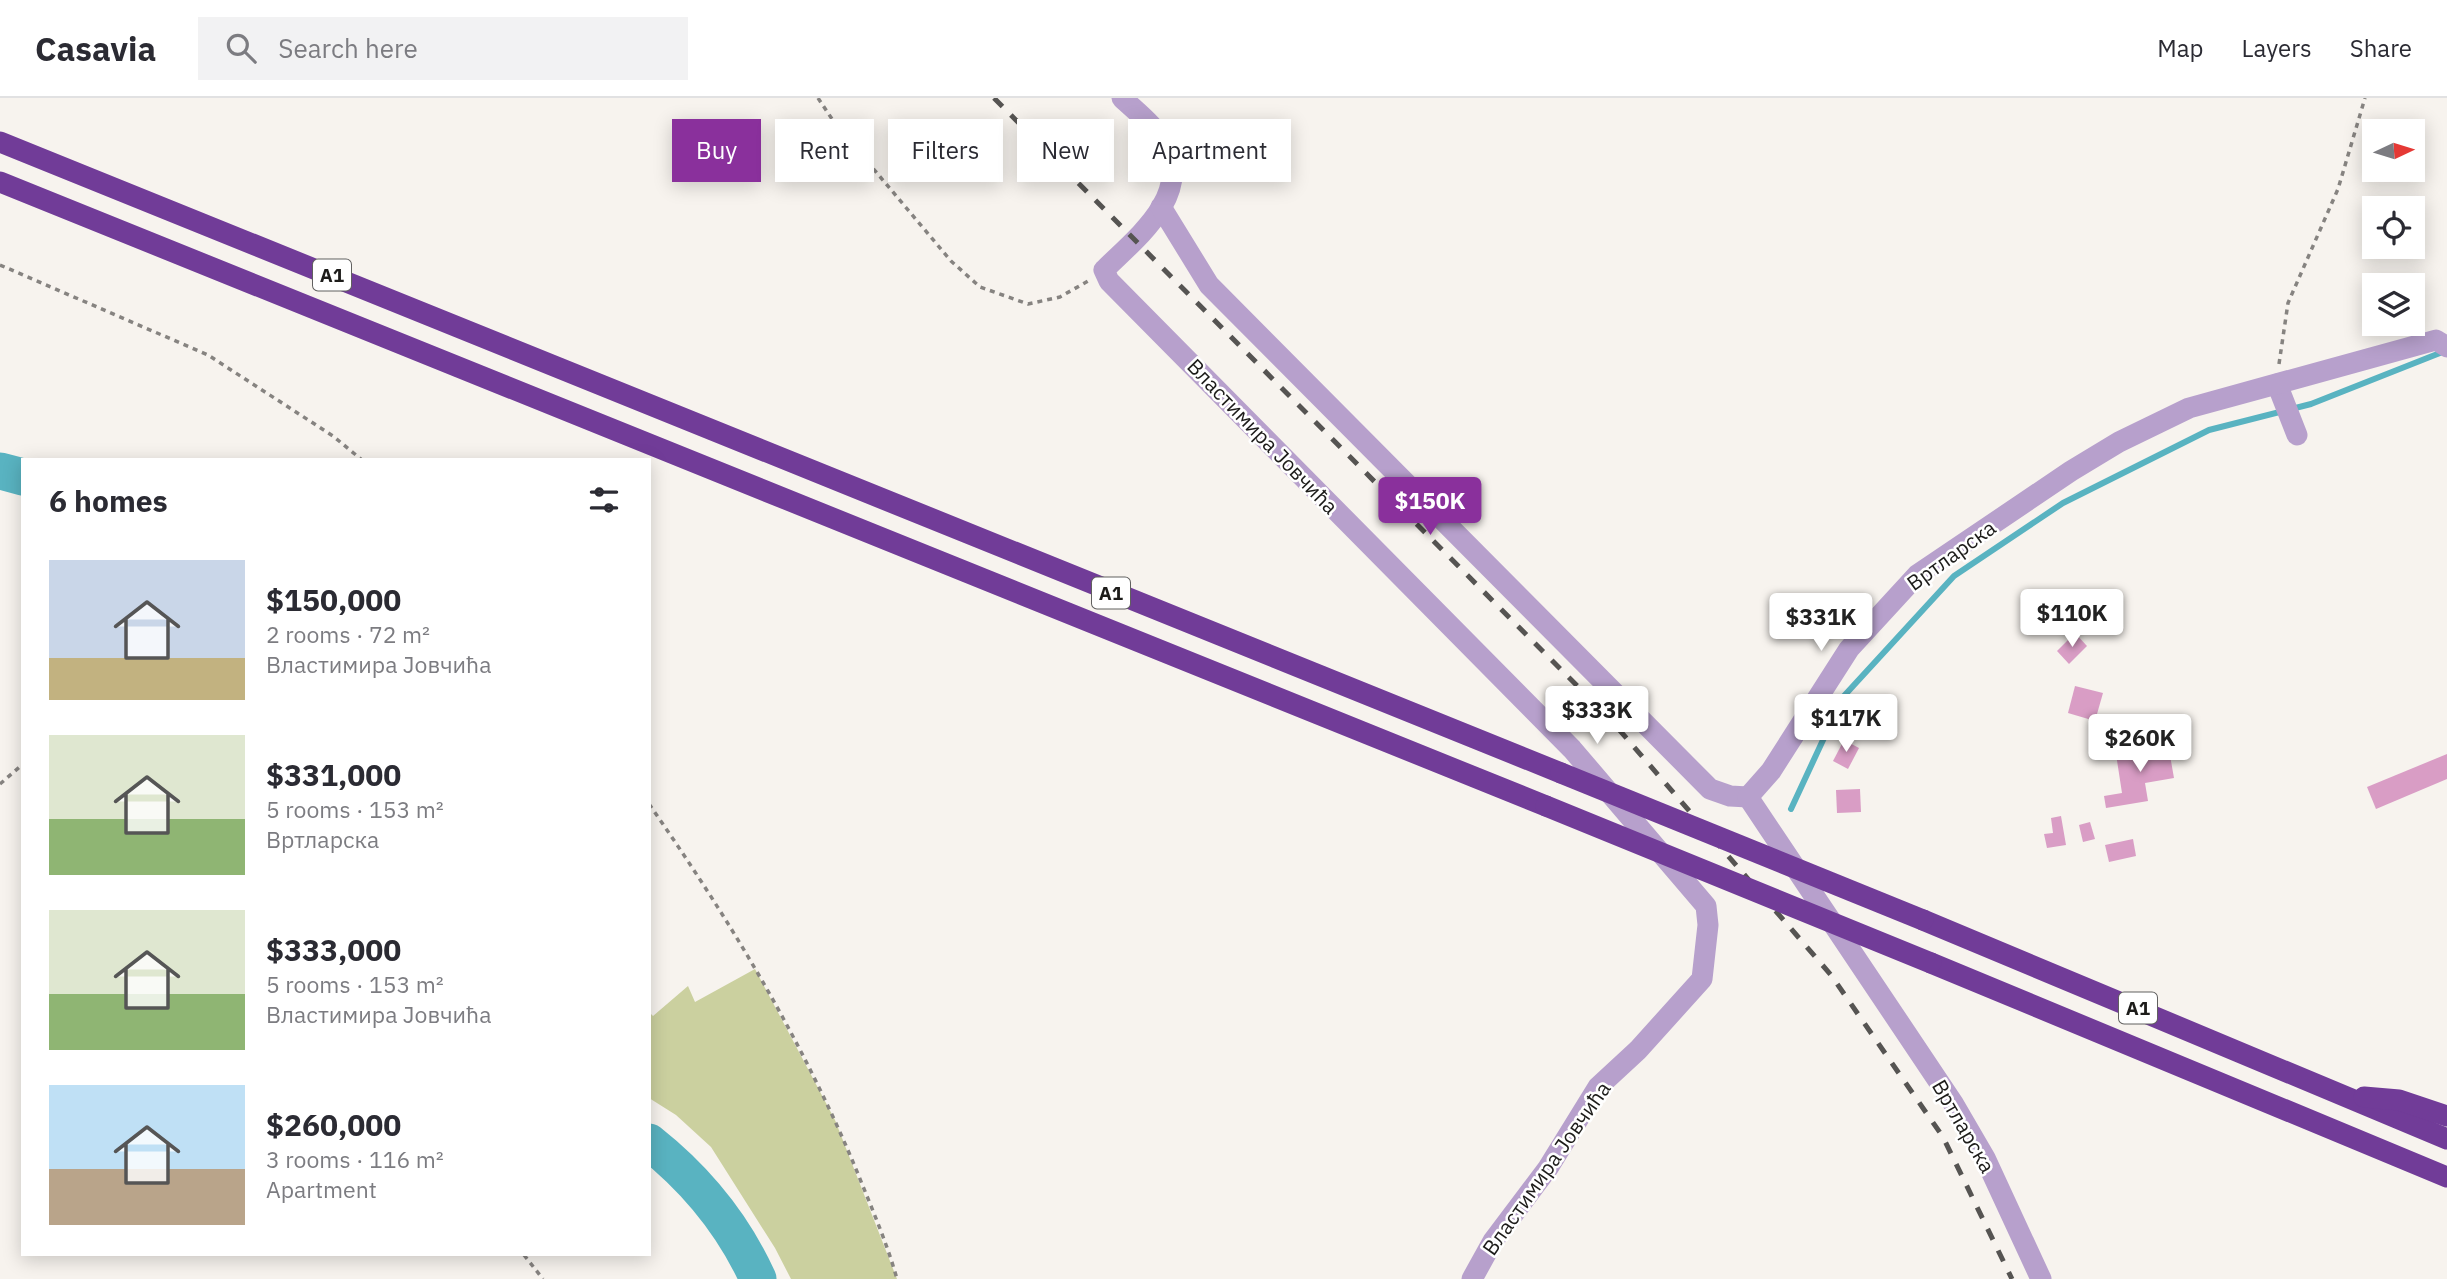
<!DOCTYPE html>
<html lang="en">
<head>
<meta charset="utf-8">
<style>
	:root { --surface:#fff; --page:#f2f2f3; --text:#2b2b33; --muted:#7c7c81; --line:#e1e1e2; --accent:#8a309c }
	body { margin:0; font-family:"IBM Plex Sans",sans-serif; background:var(--page); color:var(--text); height:100vh; display:flex; flex-direction:column; font-size:26px; white-space:nowrap }
	* { box-sizing:border-box; margin:0 }
	p { font-size:23px; color:var(--muted) }
	.icon { flex:none; width:38px; height:38px; fill:none; stroke:currentColor; stroke-width:2; stroke-linecap:round; stroke-linejoin:round }
	.map { position:relative; flex:1; overflow:hidden }
	.side { position:absolute; left:21px; top:360px; width:630px; height:798px; display:flex; flex-direction:column; background:var(--surface); border-radius:0px; box-shadow:0 4px 18px #0003 }
	.side>* { flex:none }
	.guide { position:absolute; left:672px; top:21px; width:665px; height:63px; display:flex; gap:14px }
	.needle { width:46px; rotate:86deg }
	.buttons { position:absolute; left:2362px; top:21px; display:grid; gap:14px }
	.buttons a { display:grid; place-items:center; width:63px; height:63px; border-radius:0px; background:var(--surface); box-shadow:0 4px 18px #0003; font-size:35px }
	.price { position:absolute; translate:-50% -60px; padding:0 16px; border-radius:7px; background:#fff; color:#222; font-size:23px; line-height:46px; filter:drop-shadow(0 2px 4px #0008) }
	.price::after { content:''; position:absolute; left:50%; top:42px; width:21px; height:16px; margin-left:-10px; background:inherit; clip-path:polygon(0 0,100% 0,50% 100%) }
	.price.on { background:var(--accent); color:#fff }
	ul { padding:0; list-style:none }
	li { display:flex; align-items:center; gap:21px; height:175px; padding:0 28px }
	li span { display:grid; place-items:center; flex:none; width:196px; height:140px; border-radius:0px; color:#555 }
	li>.icon { margin-inline-start:auto }
	span .icon { width:84px; height:84px; fill:#fffc; stroke-width:1 }
	li b { font-size:30px }
	h2 { display:flex; justify-content:space-between; align-items:center; height:84px; padding:0 28px; font-size:30px }
	.pill { padding:0 24px; border-radius:0px; background:var(--surface); box-shadow:0 4px 18px #0003; font-size:24px; line-height:63px }
	.pill.on { background:var(--accent); color:#fff }
	header { display:flex; align-items:center; gap:42px; box-sizing:border-box; height:98px; padding:0 35px; background:var(--surface); border-bottom:2px solid var(--line) }
	header strong { font-size:33px }
	nav { display:flex; gap:38px; margin-inline-start:auto; font-size:24px }
	.search { width:490px; height:63px; background:var(--page); display:flex; align-items:center; gap:18px; box-sizing:border-box; padding:0 24px; border-radius:0px; color:var(--muted); font-size:26px }
	.map>svg:first-child { display:block }
	.green { fill:#cbd09f }
	.lines { fill:none; stroke-linecap:round; stroke-linejoin:round }
	.stream { stroke:#59b3c1; stroke-width:6 }
	.river { stroke:#59b3c1; stroke-width:37 }
	.building { fill:#d99dc5 }
	.path { stroke:#868380; stroke-width:3.5; stroke-dasharray:5 5; stroke-linecap:butt }
	.street { stroke:#b7a0cc; stroke-width:21 }
	.highway { stroke:#713c98; stroke-width:21 }
	.rail { stroke:#565452; stroke-width:5; stroke-dasharray:12 12; stroke-linecap:butt }
	.highway-bridge { stroke:#713c98; stroke-width:21 }
	.labels { text-anchor:middle; dominant-baseline:central; stroke-width:5; stroke-linejoin:round; paint-order:stroke }
	.shield { fill:#fff; stroke:#61605f; stroke-width:2 }
	.shield-label { font-size:19px; font-weight:bold; fill:#1d1c1a }
	.street-label { font-size:21px; fill:#1d1c1a; stroke:#fff }
</style>
</head>
<body>
<header>
<strong>Casavia</strong>
<div class="search"><svg class="icon" aria-label="search" viewBox="0 0 24 24"><circle cx="10" cy="10" r="6"/><path d="M15 15l6 6"/></svg>Search here</div>
<nav><a>Map</a><a>Layers</a><a>Share</a></nav>
</header>
<div class="map">
<svg width="2447" height="1181" viewBox="0 0 2447 1181">
	<rect width="100%" height="100%" fill="#f7f3ee"/>
	<path class="green" d="M755,871L835,1022L897,1181H791L775,1150L711,1049L676,1017L649,1000V914L653,918L688,888L695,904Z"/>
	<g class="lines">
		<path class="stream" d="M1791,711L1843,599L1954,478L2063,405L2209,332L2311,306L2445,253"/>
		<g class="river">
			<path d="M0,373L23,379"/>
			<path d="M649,1044C697,1082 733,1126 758,1181"/>
		</g>
	</g>
	<g class="building">
		<path d="M2075,535L2087,548L2069,566L2057,553Z"/>
		<path d="M2075,588L2103,595L2095,623L2068,615Z"/>
		<path d="M1844,642L1859,650L1848,671L1833,663Z"/>
		<path d="M2168,646L2174,680L2145,685L2148,703L2106,710L2104,698L2122,695L2116,656Z"/>
		<path d="M2447,656V681L2376,711L2367,689Z"/>
		<path d="M1860,691L1861,714L1837,715L1836,692Z"/>
		<path d="M2061,718L2066,747L2047,750L2044,736L2053,735L2051,720Z"/>
		<path d="M2090,724L2095,741L2083,744L2079,727Z"/>
		<path d="M2133,741L2136,758L2109,764L2105,747Z"/>
	</g>
	<g class="lines">
		<g class="path">
			<path d="M818,0L834,24L951,163L980,189L1028,206L1060,199L1088,183"/>
			<path d="M0,167L208,257L333,338L362,362"/>
			<path d="M2279,266L2288,205L2338,91L2365,0"/>
			<path d="M0,686L23,666"/>
			<path d="M649,706C730,822 804,945 858,1076C872,1111 887,1145 897,1181"/>
			<path d="M524,1157L543,1181"/>
		</g>
		<g class="street">
			<path d="M1122,0C1138,15 1157,29 1166,49C1191,99 1135,141 1104,172L1109,183L1572,651L1706,808L1708,827L1702,881L1638,952L1598,989L1548,1070L1493,1143L1472,1181"/>
			<path d="M1161,109L1209,187L1710,691L1730,698L1748,699"/>
			<path d="M2277,286L2297,337"/>
			<path d="M2041,1181L1985,1060L1953,1005L1748,699L1771,673L1849,551L1917,477L2071,373L2119,344L2189,310L2436,242L2447,249"/>
		</g>
		<g class="highway">
			<path d="M0,44L1561,675"/>
			<path d="M0,84L1546,708"/>
			<path d="M1923,822L2447,1041"/>
			<path d="M1931,865L2447,1079"/>
			<path d="M2364,999L2399,1002L2447,1018"/>
		</g>
		<path class="rail" d="M994,0L1609,620L1831,877L1943,1039L2012,1181"/>
		<g class="highway-bridge">
			<path d="M1561,675L1923,822"/>
			<path d="M1546,708L1931,865"/>
		</g>
	</g>
	<g class="labels">
		<g class="shield">
			<rect x="313" y="161.5" width="38" height="31" rx="5"/>
			<rect x="1092" y="479.5" width="38" height="31" rx="5"/>
			<rect x="2119" y="894.5" width="38" height="31" rx="5"/>
		</g>
		<g class="shield-label">
			<text x="332" y="177">A1</text>
			<text x="1111" y="495">A1</text>
			<text x="2138" y="910">A1</text>
		</g>
		<g class="street-label">
			<text transform="translate(1263 338) rotate(46)">Властимира Јовчића</text>
			<text transform="translate(1951 457) rotate(-36)">Вртларска</text>
			<text transform="translate(1964 1028) rotate(60)">Вртларска</text>
			<text transform="translate(1546 1070) rotate(-55)">Властимира Јовчића</text>
		</g>
	</g>
</svg>
<div class="buttons">
<a><svg class="needle" viewBox="-14 -14 28 28"><path d="M0-13l5 13h-10z" fill="#e53935"/><path d="M0 13l5-13h-10z" fill="#7c7c81"/></svg></a>
<a><svg class="icon" aria-label="locate" viewBox="0 0 24 24"><circle cx="12" cy="12" r="6"/><path d="M12 2v4M12 18v4M2 12h4M18 12h4"/></svg></a>
<a><svg class="icon" aria-label="layers" viewBox="0 0 24 24"><path d="M12 4l9 5-9 5-9-5zM3 14l9 5 9-5"/></svg></a>
</div>
<b class="price on" style="left:1430px;top:439px">$150K</b>
<b class="price" style="left:2072px;top:551px">$110K</b>
<b class="price" style="left:1821px;top:555px">$331K</b>
<b class="price" style="left:1597px;top:648px">$333K</b>
<b class="price" style="left:1846px;top:656px">$117K</b>
<b class="price" style="left:2140px;top:676px">$260K</b>
<div class="guide">
<a class="pill on">Buy</a>
<a class="pill">Rent</a>
<a class="pill">Filters</a>
<a class="pill">New</a>
<a class="pill">Apartment</a>
</div>
<section class="side">
<h2>6 homes<svg class="icon" aria-label="filters" viewBox="0 0 24 24"><path d="M4 7h16M4 17h16"/><circle cx="9" cy="7" r="2"/><circle cx="15" cy="17" r="2"/></svg></h2>
<ul>
<li><span style="background:linear-gradient(#c9d6e8 70%,#c2b280 0)"><svg class="icon" aria-label="home" viewBox="0 0 24 24"><path d="M3 11l9-7 9 7M6 9v11h12V9"/></svg></span><div><b>$150,000</b><p>2 rooms · 72 m²</p><p>Властимира Јовчића</p></div></li>
<li><span style="background:linear-gradient(#dfe7d0 60%,#8fb573 0)"><svg class="icon" aria-label="home" viewBox="0 0 24 24"><path d="M3 11l9-7 9 7M6 9v11h12V9"/></svg></span><div><b>$331,000</b><p>5 rooms · 153 m²</p><p>Вртларска</p></div></li>
<li><span style="background:linear-gradient(#dfe7d0 60%,#8fb573 0)"><svg class="icon" aria-label="home" viewBox="0 0 24 24"><path d="M3 11l9-7 9 7M6 9v11h12V9"/></svg></span><div><b>$333,000</b><p>5 rooms · 153 m²</p><p>Властимира Јовчића</p></div></li>
<li><span style="background:linear-gradient(#bfe0f5 60%,#b9a48a 0)"><svg class="icon" aria-label="home" viewBox="0 0 24 24"><path d="M3 11l9-7 9 7M6 9v11h12V9"/></svg></span><div><b>$260,000</b><p>3 rooms · 116 m²</p><p>Apartment</p></div></li>
</ul>
</section>
</div>
</body>
</html>
